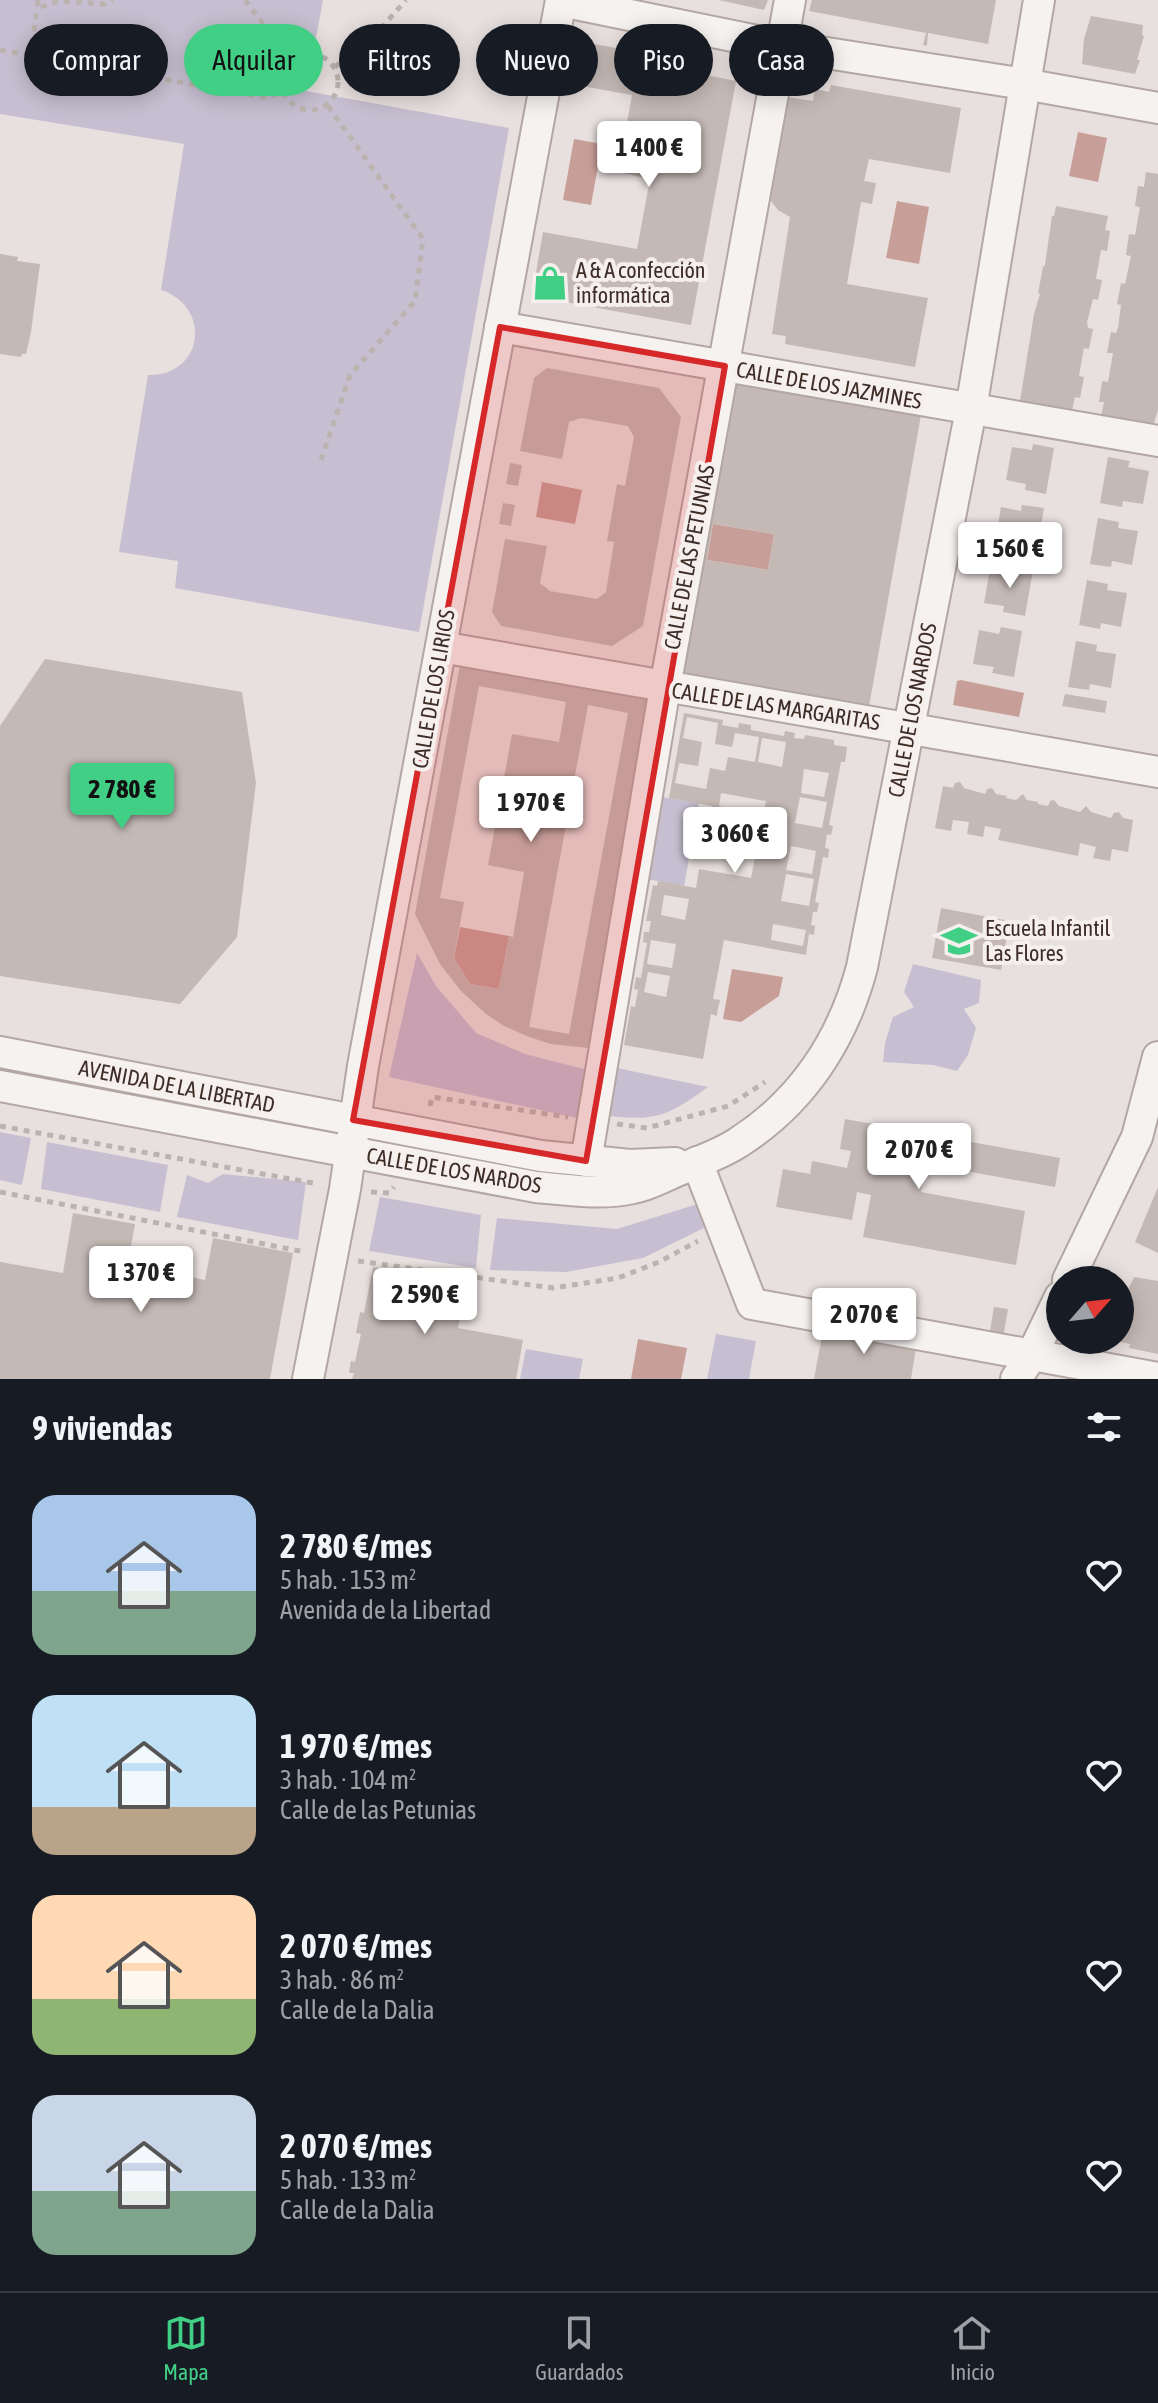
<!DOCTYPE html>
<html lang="es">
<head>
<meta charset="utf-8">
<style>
	:root { --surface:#171b24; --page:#20242c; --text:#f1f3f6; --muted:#9ea1a6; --line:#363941; --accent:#41ce85 }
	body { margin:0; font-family:"Asap Condensed",sans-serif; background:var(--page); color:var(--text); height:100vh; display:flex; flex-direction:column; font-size:30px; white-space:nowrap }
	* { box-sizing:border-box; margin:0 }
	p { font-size:26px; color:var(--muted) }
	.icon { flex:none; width:44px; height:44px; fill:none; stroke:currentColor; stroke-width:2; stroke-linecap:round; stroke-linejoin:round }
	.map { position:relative; height:1379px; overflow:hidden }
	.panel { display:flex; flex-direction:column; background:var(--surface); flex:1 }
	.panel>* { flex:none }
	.banner { position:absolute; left:24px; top:24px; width:1110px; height:72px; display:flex; gap:16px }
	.needle { width:52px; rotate:62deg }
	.controls { position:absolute; left:1046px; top:1266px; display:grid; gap:16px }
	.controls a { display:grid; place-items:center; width:88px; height:88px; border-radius:50%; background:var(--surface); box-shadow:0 4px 20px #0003; font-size:40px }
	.price { position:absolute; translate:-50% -68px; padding:0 18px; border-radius:8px; background:#fff; color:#222; font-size:26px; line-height:52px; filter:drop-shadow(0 2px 4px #0008) }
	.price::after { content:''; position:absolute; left:50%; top:48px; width:24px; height:18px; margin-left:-12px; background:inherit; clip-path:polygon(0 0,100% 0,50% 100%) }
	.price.selected { background:var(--accent); color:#111 }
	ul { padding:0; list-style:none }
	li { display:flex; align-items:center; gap:24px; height:200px; padding:0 32px }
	li span { display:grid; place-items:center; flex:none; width:224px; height:160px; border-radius:24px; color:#555 }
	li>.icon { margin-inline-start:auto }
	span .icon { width:96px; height:96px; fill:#fffc; stroke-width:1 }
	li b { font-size:34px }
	h2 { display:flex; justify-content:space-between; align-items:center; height:96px; padding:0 32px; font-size:34px }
	.tag { padding:0 28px; border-radius:36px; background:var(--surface); box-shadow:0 4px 20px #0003; font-size:28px; line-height:72px }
	.tag.selected { background:var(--accent); color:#111 }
	.tab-bar { display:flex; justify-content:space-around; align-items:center; height:112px; border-top:2px solid var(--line); background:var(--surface); font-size:22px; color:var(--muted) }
	.tab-bar a { display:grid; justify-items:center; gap:4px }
	.tab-bar .selected { color:var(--accent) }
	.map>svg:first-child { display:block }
	.green { fill:#c6bfd1 }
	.water { fill:#c89f98 }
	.building { fill:#c4b9b5; fill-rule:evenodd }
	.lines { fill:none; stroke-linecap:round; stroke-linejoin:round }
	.minor-casing { stroke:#b2a7a3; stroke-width:34 }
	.path { stroke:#bbb3b0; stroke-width:5; stroke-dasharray:6 6; stroke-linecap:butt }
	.minor { stroke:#f6f2f0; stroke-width:30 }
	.marked { fill:#d62828; fill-opacity:0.2; stroke:#d62828; stroke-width:6; stroke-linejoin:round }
	.labels { text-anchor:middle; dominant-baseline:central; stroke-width:8; stroke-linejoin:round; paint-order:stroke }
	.poi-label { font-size:22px; fill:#3e2d27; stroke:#f5efed; text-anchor:start }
	.street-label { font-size:22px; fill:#3e2d27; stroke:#f5efed }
</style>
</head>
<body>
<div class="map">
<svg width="1158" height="1379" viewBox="0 0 1158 1379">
	<rect width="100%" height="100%" fill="#e8e0de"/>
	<g class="green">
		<path d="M0,0H323L306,91L509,128L419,632L175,588L178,561L119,552L148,375C203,377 213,307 161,290L184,144L0,114Z"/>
		<path d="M656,796L699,803L684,886L641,878Z"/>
		<path d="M417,953L436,986L476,1033L525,1054L588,1070L577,1118L389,1077Z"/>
		<path d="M913,964L981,980L979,1003L964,1009L976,1028L968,1055L957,1071L933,1065L883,1062L885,1043L893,1017L914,1007L904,992Z"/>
		<path d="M612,1067L708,1087C667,1117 654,1122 603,1115Z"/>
		<path d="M0,1132L31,1138L22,1185L0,1180Z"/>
		<path d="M47,1142L168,1165L160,1212L41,1189Z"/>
		<path d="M223,1174L306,1182L298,1240L177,1217L187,1175L208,1183Z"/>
		<path d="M380,1197L481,1215L476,1268L369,1251Z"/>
		<path d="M701,1203L704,1228L643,1258L566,1272L490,1270L497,1218L617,1229Z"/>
		<path d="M716,1334L756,1341L749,1379H707Z"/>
		<path d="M526,1349L583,1359L579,1379H520Z"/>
	</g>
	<g class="water">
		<path d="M1078,132L1107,138L1098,182L1069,176Z"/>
		<path d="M574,139L602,144L591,205L563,200Z"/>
		<path d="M897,201L929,207L919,264L886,258Z"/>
		<path d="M542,482L582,490L575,524L536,517Z"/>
		<path d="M713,524L774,534L768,570L707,560Z"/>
		<path d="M961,680L1024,693L1019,717L953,705L957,681Z"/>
		<path d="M460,927L509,936L499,989L470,984L454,958Z"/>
		<path d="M732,969L783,977L779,996L741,1022L723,1019Z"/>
		<path d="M638,1339L687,1348L681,1379H631Z"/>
	</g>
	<g class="building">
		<path d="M719,0H768L764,10Z"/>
		<path d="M812,0H996L988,44L928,33L927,46L923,45L926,33L809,11Z"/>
		<path d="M1091,16L1143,25L1142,35L1144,36L1137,60H1140L1135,74L1082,64L1084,39Z"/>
		<path d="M578,41L692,62L691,72L736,81L691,325L532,296L543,232L637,249L650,179L618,172L632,95L570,84Z"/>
		<path d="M831,85L961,108L950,173L869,159L864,181L876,183L872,204L861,202L847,284L928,298L915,367L785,344L786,336L772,334L790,217L778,210L767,196L780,96L813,101L815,89L829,92Z"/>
		<path d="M1146,172L1158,174V410L1153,426L1101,417L1104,402H1099L1102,381L1108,382L1113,353H1107L1111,332L1116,333L1118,328L1121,305L1117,304L1121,283L1125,284L1131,256L1126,255L1129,234L1135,235L1136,230L1140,207L1135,206L1138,186L1144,187Z"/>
		<path d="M1056,206L1108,216L1105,230L1110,231L1107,251L1101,250L1096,279L1102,280L1098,300L1093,299L1087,322L1088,328L1093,329L1089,349L1084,348L1083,353L1079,376L1084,377L1080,398L1075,397L1072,411L1020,401L1034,314L1040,294L1038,293L1043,267L1045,265L1052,216H1054Z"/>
		<path d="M0,254L18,257L17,261L40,264L31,332L26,354H22L21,357L0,354Z"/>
		<path d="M547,368L659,388L681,417L643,626L612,646L501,626L492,612L505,539L547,546L540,583L550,591L597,599L606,592L614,542L607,541L617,484L625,486L634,437L628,426L581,418L569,422L562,459L520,451L534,378Z"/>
		<path d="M729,381L921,415L868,712L677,678ZM713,524L774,534L768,570L707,560Z"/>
		<path d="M1033,444L1054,448L1046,494L1025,490L1026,484L1006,480L1012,447L1032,450Z"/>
		<path d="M1108,457L1130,461L1128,467L1149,471L1143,504L1123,501L1122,507L1100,503Z"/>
		<path d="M510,463L522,465L518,486L506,484Z"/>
		<path d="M503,503L515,505L511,526L499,524Z"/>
		<path d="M1022,505L1044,508L1036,554L1014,550L1015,544L995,541L1001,507L1021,511Z"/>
		<path d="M1098,518L1119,522L1118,528L1138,531L1132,565L1112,561L1111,567L1090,564Z"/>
		<path d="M1012,566L1033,570L1025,616L1003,612L1004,606L984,603L990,569L1011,572Z"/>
		<path d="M1087,580L1108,584L1107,590L1127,593L1121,627L1101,623L1100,629L1079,625Z"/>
		<path d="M1001,627L1022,631L1014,677L992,673L994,667L973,664L979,630L999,634Z"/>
		<path d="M1076,641L1097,645L1096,651L1116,654L1111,688L1090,684L1089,690L1068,687Z"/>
		<path d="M45,659L242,692L256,783L237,937L180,1004L0,976V726Z"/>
		<path d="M461,659L653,694L588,1048L551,1044L529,1037L504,1026L486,1014L461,991L440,964L415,914ZM479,686L566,702L559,742L512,734L488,865L524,872L513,937L509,936L499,989L470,984L454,957L464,902L440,898ZM588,705L628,713L569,1034L529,1027Z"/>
		<path d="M1065,694L1107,701L1105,713L1062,706Z"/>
		<path d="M684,713L723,720L722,725L738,728L739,723L751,725V730L784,736L785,731L795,733L794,738L804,739L805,735L834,740V745L847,747L845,762H841L829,825L833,826L831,835L827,834L825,848L829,849L828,858L823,857L815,902L819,903L817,912H813L811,925L815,926L814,935L809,934L806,955L724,940L713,999L720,1000L717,1013V1016L711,1014L703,1059L624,1045L631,1006L635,1007L638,990L634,989L636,977L641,978L647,943L643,942L644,932H649L651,921H646L653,885L657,886L658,881L696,888L699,869L751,878L766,801L721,793L719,806L728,808L727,815L710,812L712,806L669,798ZM687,717L718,723L715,744L732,747L735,733L759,737L755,762L728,757L725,771L710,768L706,789L675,783L679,763L698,766L702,742L683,738ZM762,738L786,742L782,767L758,762ZM804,769L829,773L824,797L801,793ZM800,797L827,802L822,828L795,823ZM791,846L816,851L812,874L786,870ZM786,874L814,879L809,906L781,901ZM664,895L689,899L685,920L661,915ZM773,924L806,930L803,946L771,940ZM651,940L676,944L672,968L647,964ZM648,972L670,976L666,997L644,992Z"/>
		<path d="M960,782L964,788L985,794L987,789L992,788L996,794L1007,796L1006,798L1016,800L1023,794L1027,800L1038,802V804L1048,806L1050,801L1054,800L1059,806L1080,812L1086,806L1091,812L1111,818L1114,813L1119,812L1123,818L1133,820L1128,852L1112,849L1110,861L1093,858L1096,847L1080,843L1078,856L998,840L1001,829L985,826L983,837L967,834L969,822L953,820L951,831L935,828L943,786L953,788L955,783Z"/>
		<path d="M941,908L1010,921L1001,970L932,958Z"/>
		<path d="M845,1119L1060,1158L1055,1187L926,1164L921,1192L1025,1211L1016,1265L863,1237L871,1195L857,1192L852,1220L776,1207L783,1169L810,1174L812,1161L847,1168L851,1151L840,1149Z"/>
		<path d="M1158,1187V1253L1135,1242Z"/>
		<path d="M73,1213L135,1224L124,1284L182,1294L186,1276L205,1280L213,1238L293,1253L270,1379H0V1262L63,1273Z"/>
		<path d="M373,1267L447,1281L442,1305L462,1309L458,1328L523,1340L516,1379H352L354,1373H349L351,1361L355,1362L361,1334L356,1333L360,1312L364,1313Z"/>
		<path d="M1134,1277L1158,1281V1354L1129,1348L1130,1344L1120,1342V1297L1124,1298Z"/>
		<path d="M994,1307L1008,1309L1003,1338L989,1336Z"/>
		<path d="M824,1325L917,1342L911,1379H814Z"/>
	</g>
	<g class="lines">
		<g class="minor-casing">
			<g id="minor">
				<path d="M561,1L782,46L1024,84L1158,108"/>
				<path d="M500,327L1158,441"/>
				<path d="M441,647L1158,772"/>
				<path d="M0,1052L541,1156L630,1165L675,1163"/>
				<path d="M0,1086L536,1187C567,1190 602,1195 633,1188C650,1185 668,1174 684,1168C702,1160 723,1153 739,1142C803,1101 843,1039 862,967L970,415L1039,0"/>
				<path d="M586,1161L665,687L790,0"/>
				<path d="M697,1162L752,1304L1158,1378"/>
				<path d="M1068,1280L1137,1137L1158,1057"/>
				<path d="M308,1379L345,1189L363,1066L561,0"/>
				<path d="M1016,1379L1032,1355L1060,1297"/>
			</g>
		</g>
		<g class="path">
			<path d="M38,0L37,8L60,1L105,4L113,0"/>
			<path d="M245,0L291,60"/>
			<path d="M0,50L263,97L283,93"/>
			<circle cx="310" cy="82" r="28"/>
			<path d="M31,55L37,8"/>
			<path d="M335,67L383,26L406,0"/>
			<path d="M321,460L350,375L415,301L423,239L328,106"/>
			<path d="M430,1106L432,1097L568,1117"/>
			<path d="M617,1124L647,1128L728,1106L765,1082"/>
			<path d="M0,1126L318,1184"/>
			<path d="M0,1192L305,1252"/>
			<path d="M371,1192L389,1193L394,1187"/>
			<path d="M358,1261L553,1288L618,1278L659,1262L698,1241"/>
		</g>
		<use href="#minor" class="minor"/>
	</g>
	<path class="marked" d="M500,327L725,366L586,1161L353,1120Z"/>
	<defs>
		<g id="shop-bare" transform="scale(2.76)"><path d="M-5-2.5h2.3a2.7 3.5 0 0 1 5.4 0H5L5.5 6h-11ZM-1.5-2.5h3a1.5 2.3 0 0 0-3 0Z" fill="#41ce85" stroke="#f5efed" stroke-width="2.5" paint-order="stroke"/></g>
		<g id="school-bare" transform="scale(2.76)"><path d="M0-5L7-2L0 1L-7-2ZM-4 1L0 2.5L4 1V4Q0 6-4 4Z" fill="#41ce85" stroke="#f5efed" stroke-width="2.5" paint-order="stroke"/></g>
	</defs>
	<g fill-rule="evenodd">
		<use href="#shop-bare" x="550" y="283"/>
		<use href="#school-bare" x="959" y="941"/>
	</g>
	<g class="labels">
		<g class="poi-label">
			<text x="576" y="270">A &amp; A confección<tspan x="576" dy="25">informática</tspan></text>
			<text x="985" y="928">Escuela Infantil<tspan x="985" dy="25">Las Flores</tspan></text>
		</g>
		<g class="street-label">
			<text transform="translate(829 385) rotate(10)">CALLE DE LOS JAZMINES</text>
			<text transform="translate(689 557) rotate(-79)">CALLE DE LAS PETUNIAS</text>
			<text transform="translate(433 689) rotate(-80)">CALLE DE LOS LIRIOS</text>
			<text transform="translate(776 706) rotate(9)">CALLE DE LAS MARGARITAS</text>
			<text transform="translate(912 710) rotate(-79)">CALLE DE LOS NARDOS</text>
			<text transform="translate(177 1086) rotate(11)">AVENIDA DE LA LIBERTAD</text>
			<text transform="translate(454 1170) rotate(10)">CALLE DE LOS NARDOS</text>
		</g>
	</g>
</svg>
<div class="controls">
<a><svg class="needle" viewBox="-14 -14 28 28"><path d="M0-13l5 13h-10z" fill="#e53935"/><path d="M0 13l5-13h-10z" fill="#9ea1a6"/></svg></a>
</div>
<b class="price" style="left:649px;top:189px">1 400 €</b>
<b class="price" style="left:1010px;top:590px">1 560 €</b>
<b class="price selected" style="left:122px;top:831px">2 780 €</b>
<b class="price" style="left:531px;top:844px">1 970 €</b>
<b class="price" style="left:735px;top:875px">3 060 €</b>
<b class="price" style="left:919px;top:1191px">2 070 €</b>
<b class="price" style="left:141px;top:1314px">1 370 €</b>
<b class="price" style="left:425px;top:1336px">2 590 €</b>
<b class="price" style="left:864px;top:1356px">2 070 €</b>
<div class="banner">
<a class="tag">Comprar</a>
<a class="tag selected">Alquilar</a>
<a class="tag">Filtros</a>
<a class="tag">Nuevo</a>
<a class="tag">Piso</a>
<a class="tag">Casa</a>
</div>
</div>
<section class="panel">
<h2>9 viviendas<svg class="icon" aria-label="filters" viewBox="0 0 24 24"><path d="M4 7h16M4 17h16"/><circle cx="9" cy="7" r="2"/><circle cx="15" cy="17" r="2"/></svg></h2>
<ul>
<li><span style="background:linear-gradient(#a9c7e8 60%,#7fa58c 0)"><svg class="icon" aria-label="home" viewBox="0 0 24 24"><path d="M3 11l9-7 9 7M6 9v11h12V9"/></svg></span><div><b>2 780 €/mes</b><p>5 hab. · 153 m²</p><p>Avenida de la Libertad</p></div><svg class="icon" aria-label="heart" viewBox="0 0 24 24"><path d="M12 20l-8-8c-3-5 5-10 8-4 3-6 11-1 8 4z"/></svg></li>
<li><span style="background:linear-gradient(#bfe0f5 70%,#b9a48a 0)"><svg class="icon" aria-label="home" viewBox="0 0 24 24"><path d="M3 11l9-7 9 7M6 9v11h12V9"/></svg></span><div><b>1 970 €/mes</b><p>3 hab. · 104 m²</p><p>Calle de las Petunias</p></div><svg class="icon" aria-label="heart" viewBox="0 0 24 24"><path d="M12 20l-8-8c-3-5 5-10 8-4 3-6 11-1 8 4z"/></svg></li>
<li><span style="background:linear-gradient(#ffd9b3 65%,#8fb573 0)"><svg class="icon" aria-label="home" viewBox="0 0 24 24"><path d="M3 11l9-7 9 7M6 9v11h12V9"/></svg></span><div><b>2 070 €/mes</b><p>3 hab. · 86 m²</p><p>Calle de la Dalia</p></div><svg class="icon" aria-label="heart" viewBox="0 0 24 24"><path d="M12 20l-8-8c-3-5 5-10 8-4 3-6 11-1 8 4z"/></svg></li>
<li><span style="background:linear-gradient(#c9d6e8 60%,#7fa58c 0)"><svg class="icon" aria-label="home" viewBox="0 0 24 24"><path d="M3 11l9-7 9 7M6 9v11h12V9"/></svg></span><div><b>2 070 €/mes</b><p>5 hab. · 133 m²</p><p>Calle de la Dalia</p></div><svg class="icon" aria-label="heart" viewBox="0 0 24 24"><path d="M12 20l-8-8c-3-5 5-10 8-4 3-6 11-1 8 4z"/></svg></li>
</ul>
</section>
<nav class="tab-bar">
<a class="selected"><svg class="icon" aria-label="map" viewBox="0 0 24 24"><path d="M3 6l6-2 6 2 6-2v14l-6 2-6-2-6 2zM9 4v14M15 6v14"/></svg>Mapa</a>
<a><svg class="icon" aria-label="saved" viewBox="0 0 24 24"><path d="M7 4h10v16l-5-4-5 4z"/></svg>Guardados</a>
<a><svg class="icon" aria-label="home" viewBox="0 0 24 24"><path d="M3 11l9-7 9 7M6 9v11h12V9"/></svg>Inicio</a>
</nav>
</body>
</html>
